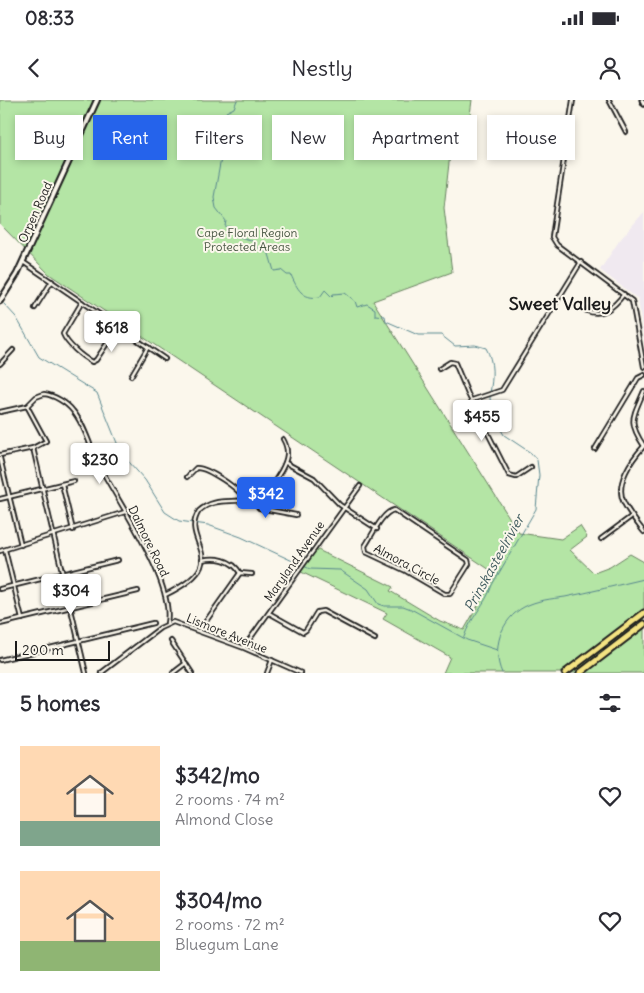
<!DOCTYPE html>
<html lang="en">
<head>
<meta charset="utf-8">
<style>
	:root { --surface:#fff; --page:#f7f7f7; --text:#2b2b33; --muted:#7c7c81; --accent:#2563eb }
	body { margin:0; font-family:Delius,sans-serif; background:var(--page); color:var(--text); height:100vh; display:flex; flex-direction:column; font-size:19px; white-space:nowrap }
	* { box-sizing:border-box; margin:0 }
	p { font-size:16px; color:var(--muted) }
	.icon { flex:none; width:28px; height:28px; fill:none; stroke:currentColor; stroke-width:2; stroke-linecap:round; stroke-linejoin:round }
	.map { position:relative; height:573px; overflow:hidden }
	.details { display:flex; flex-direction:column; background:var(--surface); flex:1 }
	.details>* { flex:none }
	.top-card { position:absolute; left:15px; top:15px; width:615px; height:45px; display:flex; gap:10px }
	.scale { position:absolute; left:15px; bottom:12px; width:95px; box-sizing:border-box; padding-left:5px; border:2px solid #1c1c1c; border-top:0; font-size:14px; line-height:18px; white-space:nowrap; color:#1c1c1c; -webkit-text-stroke:4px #fbf7ec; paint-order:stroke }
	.price { position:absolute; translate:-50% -42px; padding:0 11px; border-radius:5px; background:#fff; color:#222; font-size:16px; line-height:32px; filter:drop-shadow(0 1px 2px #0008) }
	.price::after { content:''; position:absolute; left:50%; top:30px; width:15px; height:11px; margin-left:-8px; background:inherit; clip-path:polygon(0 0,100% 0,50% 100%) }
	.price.current { background:var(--accent); color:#fff }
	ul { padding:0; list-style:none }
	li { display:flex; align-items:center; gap:15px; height:125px; padding:0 20px }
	li span { display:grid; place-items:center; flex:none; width:140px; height:100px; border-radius:0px; color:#555 }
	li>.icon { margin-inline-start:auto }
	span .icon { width:60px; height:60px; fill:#fffc; stroke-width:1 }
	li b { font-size:21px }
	h2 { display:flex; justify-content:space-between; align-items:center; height:60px; padding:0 20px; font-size:21px }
	.tag { padding:0 18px; border-radius:0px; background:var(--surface); box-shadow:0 2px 8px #0003; font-size:18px; line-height:45px }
	.tag.current { background:var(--accent); color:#fff }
	.status { display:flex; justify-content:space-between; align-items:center; height:35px; padding:0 25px; background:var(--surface); direction:ltr }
	.status svg { height:14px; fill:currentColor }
	header { display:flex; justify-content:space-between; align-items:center; height:65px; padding:0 20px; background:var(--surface); font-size:22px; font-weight:600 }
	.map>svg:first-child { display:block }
	.built { fill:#f0e9f0 }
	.green { fill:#b4e5a5; stroke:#688060 }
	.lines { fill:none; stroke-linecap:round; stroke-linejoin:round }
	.stream { stroke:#57868e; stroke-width:1 }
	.minor-casing { stroke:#1c1c1c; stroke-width:6 }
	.tertiary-casing { stroke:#1c1c1c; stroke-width:7 }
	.secondary-casing { stroke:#1c1c1c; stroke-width:8 }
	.motorway-casing { stroke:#1c1c1c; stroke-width:9 }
	.minor { stroke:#fbf7ec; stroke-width:2.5 }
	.tertiary { stroke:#fbf7ec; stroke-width:3 }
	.secondary { stroke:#fbf7ec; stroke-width:4 }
	.motorway { stroke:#f4e382; stroke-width:5 }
	.labels { text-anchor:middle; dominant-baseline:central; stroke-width:4; stroke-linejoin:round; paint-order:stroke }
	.street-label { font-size:12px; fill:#1c1c1c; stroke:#fbf7ec }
	.park-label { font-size:12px; fill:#4a5845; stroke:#fbf7ec }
	.water-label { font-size:14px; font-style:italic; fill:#3e5a5e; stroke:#fbf7ec }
	.district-label { font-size:18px; font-weight:bold; fill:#1c1c1c; stroke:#fbf7ec }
</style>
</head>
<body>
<div class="status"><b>08:33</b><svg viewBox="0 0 49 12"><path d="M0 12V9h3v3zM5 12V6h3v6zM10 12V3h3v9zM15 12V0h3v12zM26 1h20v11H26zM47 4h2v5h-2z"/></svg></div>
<header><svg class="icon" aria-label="back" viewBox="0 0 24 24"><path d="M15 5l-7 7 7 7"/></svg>Nestly<svg class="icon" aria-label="person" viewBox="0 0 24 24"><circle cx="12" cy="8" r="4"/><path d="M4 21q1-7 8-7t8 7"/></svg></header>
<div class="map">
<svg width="644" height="573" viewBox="0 0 644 573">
	<rect width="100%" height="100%" fill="#fbf7ec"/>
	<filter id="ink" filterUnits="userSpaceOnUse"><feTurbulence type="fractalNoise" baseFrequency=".02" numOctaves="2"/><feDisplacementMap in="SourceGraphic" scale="10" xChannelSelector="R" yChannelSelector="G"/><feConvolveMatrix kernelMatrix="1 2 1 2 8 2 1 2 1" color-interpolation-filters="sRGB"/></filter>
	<g filter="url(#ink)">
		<path class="built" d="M644,112V241L638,199L600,170L619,141Z"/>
		<path class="green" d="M0,0H472L470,15L450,54L444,108L452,172L373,201L519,433L561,439L580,426L587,437L570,450L594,473L610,467L630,454L644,462V573H443L450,557L383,519L387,513L299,471L314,448L393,487L390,491L440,521L464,530L496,474L49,174L0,124Z"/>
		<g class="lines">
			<g class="stream">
				<path d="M237,0L234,8L226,12L228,18L221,24V38L224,42L214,97L216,108L226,121L225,126L234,128L236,136L251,140L254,145L269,154L274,171L281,170L287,175H291C297,188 302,200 320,197L325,190L332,197L333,194L345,193L355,201L357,207L367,204L375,209V215L385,216L386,221L418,235H441L455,246L475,245L486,248C494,262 493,278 490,293"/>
				<path d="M4,204L16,217L39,257L97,293L121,353L145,380L165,412L179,421L208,425L241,437L310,469L340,470L368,489L378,504L384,506H403L411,509L467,540L497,550"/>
				<path d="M464,537C470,518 486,504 492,485L536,409L539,375L537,360L531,353L504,335L491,312L490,297"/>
				<path d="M502,573C491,549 501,519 524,507C537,500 551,499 565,497C591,492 618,485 644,479"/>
			</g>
			<g class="minor-casing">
				<g id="minor">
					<path d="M573,0L552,137L557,145L632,201L644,267"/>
					<path d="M609,0L626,32"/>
					<path d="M23,162L165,259"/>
					<path d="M82,202L63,234C67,244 82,257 92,262L96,260L118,227"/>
					<path d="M35,208L52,181"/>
					<path d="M587,211C603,217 614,207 624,194"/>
					<path d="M0,264L13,250"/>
					<path d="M439,269L450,262L455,263L468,294L509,375L516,377L531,367"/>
					<path d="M131,276L148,247"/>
					<path d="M472,300L502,290L581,162"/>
					<path d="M0,312L27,306L36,297L44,294C54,295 67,303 73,311C85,325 90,347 98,363C117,401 175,482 167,523"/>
					<path d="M644,346C632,359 614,384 624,403C629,413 637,423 644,432"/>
					<path d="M644,346C627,321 633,317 644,291"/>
					<path d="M33,348L86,573"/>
					<path d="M595,349L638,278L644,275"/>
					<path d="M0,355L33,348L46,341L27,306"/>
					<path d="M0,358L21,445"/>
					<path d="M286,363L314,378L340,405L377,429"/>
					<path d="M187,377L196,368C206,367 241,389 244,400"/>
					<path d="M62,384L73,430"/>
					<path d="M0,399L74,381"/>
					<path d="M253,399L259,408L296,415"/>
					<path d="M394,410L468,460L469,464L450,494H445L404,470L366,452L365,446C372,436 382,412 394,410Z"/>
					<path d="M601,439L632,416"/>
					<path d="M5,450L22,519"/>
					<path d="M0,451L125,412"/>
					<path d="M202,460C216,457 232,459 240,473"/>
					<path d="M0,489L118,460"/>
					<path d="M165,495C238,460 178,443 199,411C224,388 254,420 281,371C287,360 290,351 283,339"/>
					<path d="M269,513L303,532L306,530L317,512L323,511L375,539"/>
					<path d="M0,524L138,491"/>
					<path d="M199,531L240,473L252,474"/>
					<path d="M171,541L192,573"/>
					<path d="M244,547L360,386"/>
					<path d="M0,560L153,523"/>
					<path d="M101,573L160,528L173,522L244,548L301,573"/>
					<path d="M173,573L186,563"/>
					<path d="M267,573L272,560"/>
				</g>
			</g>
			<g class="tertiary-casing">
				<path id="tertiary" d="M642,0L644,4"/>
			</g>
			<g class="secondary-casing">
				<path id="secondary" d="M0,201L17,174L97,0"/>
			</g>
			<g class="motorway-casing">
				<g id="motorway">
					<path d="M565,573L644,513"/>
					<path d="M580,573L644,524"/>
				</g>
			</g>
			<use href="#minor" class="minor"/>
			<use href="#tertiary" class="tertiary"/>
			<use href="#secondary" class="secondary"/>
			<use href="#motorway" class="motorway"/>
		</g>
	</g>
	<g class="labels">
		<g class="street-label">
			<text transform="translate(35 112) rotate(-66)">Orpen Road</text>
			<text transform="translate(149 441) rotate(64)">Dalmore Road</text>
			<text transform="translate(294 461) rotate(-55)">Maryland Avenue</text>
			<text transform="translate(407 464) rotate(28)">Almora Circle</text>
			<text transform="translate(227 533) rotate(22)">Lismore Avenue</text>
		</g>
		<g class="park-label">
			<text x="247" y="132">Cape Floral Region<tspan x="247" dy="14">Protected Areas</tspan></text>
		</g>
		<g class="water-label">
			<text transform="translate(494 463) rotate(-61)">Prinskasteelrivier</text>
		</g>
		<g class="district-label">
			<text x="560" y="203">Sweet Valley</text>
		</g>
	</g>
</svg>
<div class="scale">200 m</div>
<b class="price" style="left:112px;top:253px">$618</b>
<b class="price" style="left:482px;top:342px">$455</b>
<b class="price" style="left:100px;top:385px">$230</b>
<b class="price current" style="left:266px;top:419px">$342</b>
<b class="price" style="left:71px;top:516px">$304</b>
<div class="top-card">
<a class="tag">Buy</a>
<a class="tag current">Rent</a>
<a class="tag">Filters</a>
<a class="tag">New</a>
<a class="tag">Apartment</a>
<a class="tag">House</a>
</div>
</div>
<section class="details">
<h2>5 homes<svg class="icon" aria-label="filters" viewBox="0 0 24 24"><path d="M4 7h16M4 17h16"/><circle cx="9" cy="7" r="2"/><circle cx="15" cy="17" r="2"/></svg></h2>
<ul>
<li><span style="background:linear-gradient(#ffd9b3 75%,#7fa58c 0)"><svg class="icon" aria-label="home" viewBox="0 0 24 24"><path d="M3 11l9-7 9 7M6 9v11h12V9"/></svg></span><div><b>$342/mo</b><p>2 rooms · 74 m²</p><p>Almond Close</p></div><svg class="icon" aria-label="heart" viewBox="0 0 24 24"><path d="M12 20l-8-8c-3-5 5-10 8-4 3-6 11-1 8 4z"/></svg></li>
<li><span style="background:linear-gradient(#ffd9b3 70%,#8fb573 0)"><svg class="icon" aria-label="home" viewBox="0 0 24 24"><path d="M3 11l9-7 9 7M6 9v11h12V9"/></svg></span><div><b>$304/mo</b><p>2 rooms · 72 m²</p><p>Bluegum Lane</p></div><svg class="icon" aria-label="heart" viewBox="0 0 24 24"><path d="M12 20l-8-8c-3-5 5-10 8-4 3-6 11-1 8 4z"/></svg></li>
</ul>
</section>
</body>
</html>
